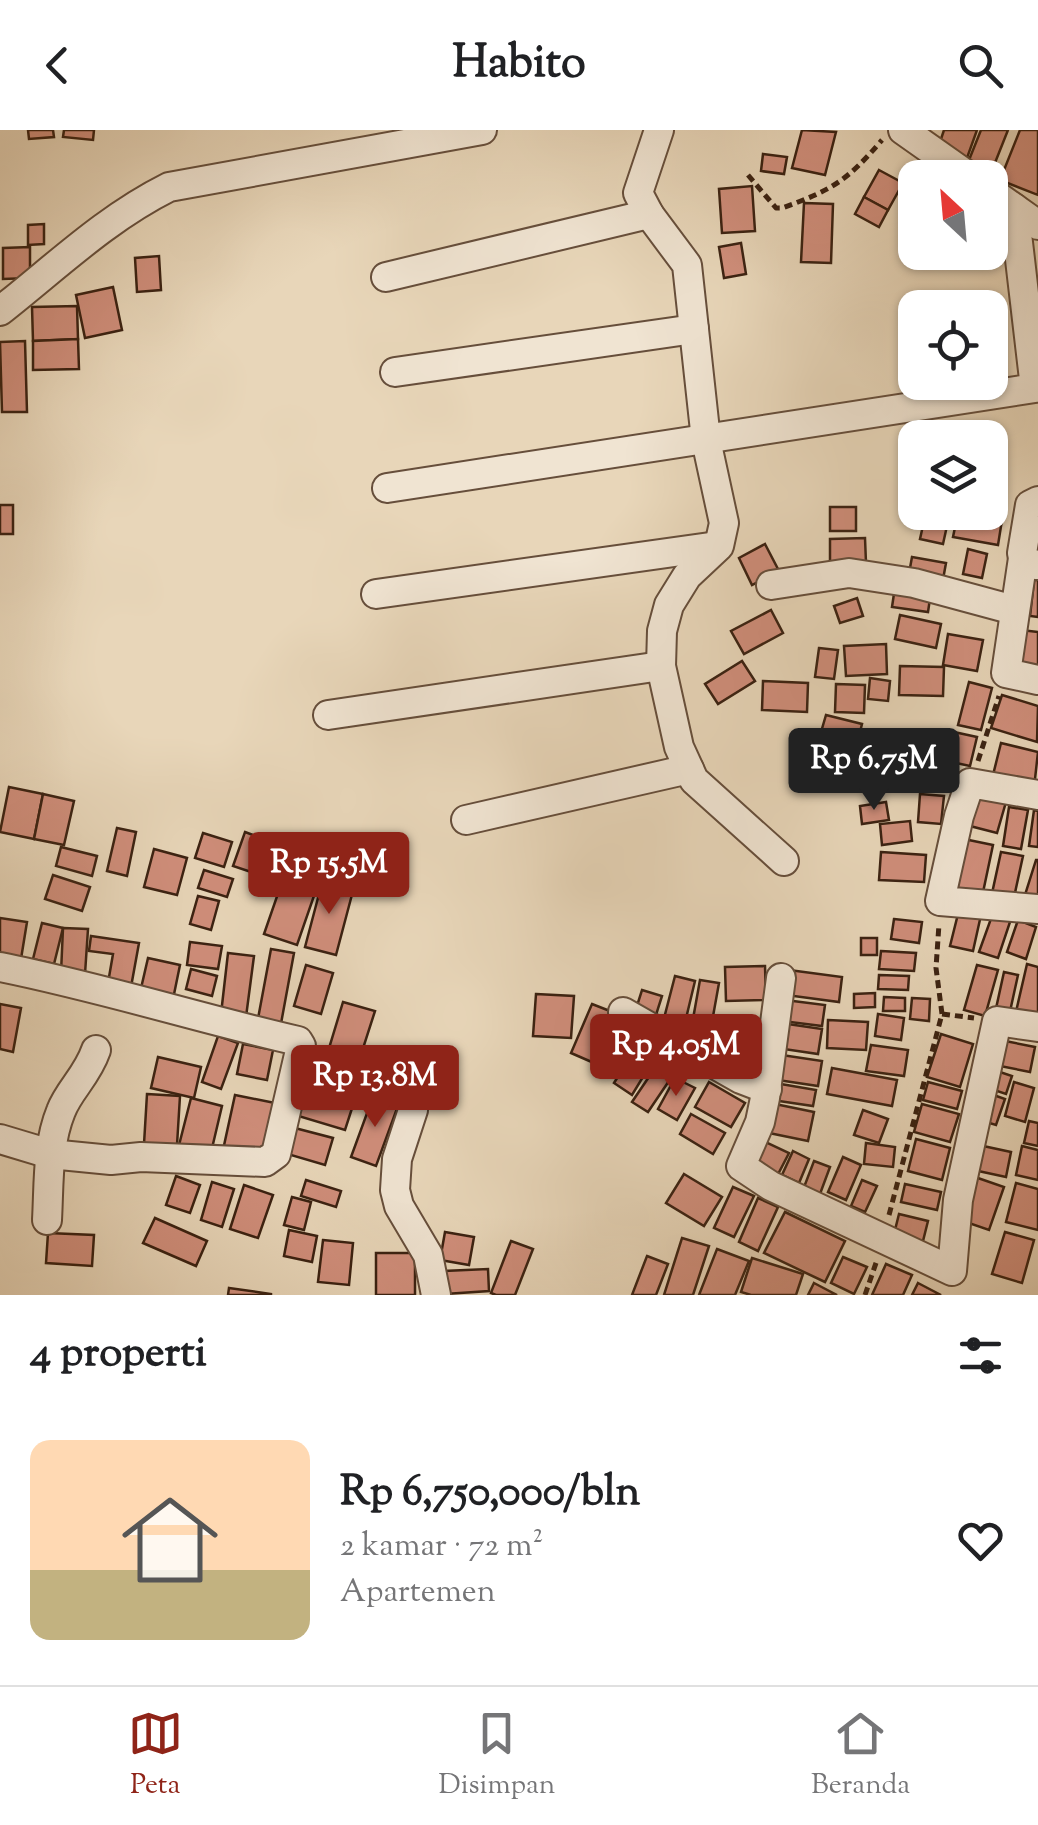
<!DOCTYPE html>
<html lang="id">
<head>
<meta charset="utf-8">
<style>
	:root { --surface:#fff; --page:#f6f6f6; --text:#202124; --muted:#757577; --line:#e0e0e0; --accent:#8f2418 }
	body { margin:0; font-family:"Sorts Mill Goudy",serif; background:var(--page); color:var(--text); height:100vh; display:flex; flex-direction:column; font-size:38px; white-space:nowrap }
	* { box-sizing:border-box; margin:0 }
	p { font-size:32px; color:var(--muted) }
	.icon { flex:none; width:55px; height:55px; fill:none; stroke:currentColor; stroke-width:2; stroke-linecap:round; stroke-linejoin:round }
	.map { position:relative; height:1165px; overflow:hidden }
	.side { display:flex; flex-direction:column; background:var(--surface); flex:1 }
	.side>* { flex:none }
	.needle { width:65px; rotate:334deg }
	.controls { position:absolute; left:898px; top:30px; display:grid; gap:20px }
	.controls a { display:grid; place-items:center; width:110px; height:110px; border-radius:20px; background:var(--surface); box-shadow:0 2px 8px #0004; font-size:50px }
	.price { position:absolute; translate:-50% -85px; padding:0 22px; border-radius:10px; background:var(--accent); color:#fff; font-size:32px; line-height:65px; filter:drop-shadow(0 2px 5px #0008) }
	.price::after { content:''; position:absolute; left:50%; top:60px; width:30px; height:22px; margin-left:-15px; background:inherit; clip-path:polygon(0 0,100% 0,50% 100%) }
	.price.selected { background:#222; color:#fff }
	ul { padding:0; list-style:none }
	li { display:flex; align-items:center; gap:30px; height:250px; padding:0 30px }
	li span { display:grid; place-items:center; flex:none; width:280px; height:200px; border-radius:20px; color:#555 }
	li>.icon { margin-inline-start:auto }
	span .icon { width:120px; height:120px; fill:#fffc; stroke-width:1 }
	li b { font-size:42px }
	h2 { display:flex; justify-content:space-between; align-items:center; height:120px; padding:0 30px; font-size:42px }
	header { display:flex; justify-content:space-between; align-items:center; height:130px; padding:0 30px; background:var(--surface); font-size:45px; font-weight:700 }
	.tab-bar { display:flex; justify-content:space-around; align-items:center; height:140px; border-top:2px solid var(--line); background:var(--surface); font-size:28px; color:var(--muted) }
	.tab-bar a { display:grid; justify-items:center; gap:5px }
	.tab-bar .selected { color:var(--accent) }
	.map>svg:first-child { display:block }
	.building { fill:#d08e7b; stroke:#3a2111; stroke-width:2.5 }
	.lines { fill:none; stroke-linecap:round; stroke-linejoin:round }
	.minor-casing { stroke:#664e3b; stroke-width:32 }
	.path { stroke:#3a2111; stroke-width:5; stroke-dasharray:8 5; stroke-linecap:butt }
	.minor { stroke:#f0e4d2; stroke-width:28 }
</style>
</head>
<body>
<header><svg class="icon" aria-label="back" viewBox="0 0 24 24"><path d="M15 5l-7 7 7 7"/></svg>Habito<svg class="icon" aria-label="search" viewBox="0 0 24 24"><circle cx="10" cy="10" r="6"/><path d="M15 15l6 6"/></svg></header>
<div class="map">
<svg width="1038" height="1165" viewBox="0 0 1038 1165">
	<rect width="100%" height="100%" fill="#e8d6b9"/>
	<filter id="stains"><feTurbulence type="fractalNoise" baseFrequency=".002" numOctaves="4"/><feColorMatrix values="0 0 0 0 .2 0 0 0 0 .09 0 0 0 0 .02 0 0 0 .5 -.17"/></filter>
	<radialGradient id="worn" r=".72"><stop offset=".6" stop-color="#630" stop-opacity="0"/><stop offset="1" stop-color="#630" stop-opacity=".3"/></radialGradient>
	<g class="building">
		<path d="M28,0H53L54,7L29,9Z"/>
		<path d="M64,0H94L93,10L63,7Z"/>
		<path d="M802,0L836,2L825,45L792,38Z"/>
		<path d="M944,0H977L967,28L938,18Z"/>
		<path d="M981,0H1008L989,48L965,40Z"/>
		<path d="M1020,0H1038V65L1000,50Z"/>
		<path d="M763,24L787,27L784,44L761,41Z"/>
		<path d="M879,40L903,53L888,80L864,67Z"/>
		<path d="M752,56L755,101L722,103L719,59Z"/>
		<path d="M864,67L888,80L879,97L855,84Z"/>
		<path d="M804,73L833,74L831,133L801,132Z"/>
		<path d="M44,94V114L28,115V95Z"/>
		<path d="M741,113L746,144L724,148L719,117Z"/>
		<path d="M30,117V148L3,149V118Z"/>
		<path d="M159,126L161,160L137,162L135,128Z"/>
		<path d="M113,157L122,200L85,208L76,165Z"/>
		<path d="M77,176L78,209L33,211L32,177Z"/>
		<path d="M78,209L79,239L33,240V211Z"/>
		<path d="M25,211L27,282H2L0,212Z"/>
		<rect x="0" y="375" width="13" height="29"/>
		<rect x="830" y="377" width="26" height="24"/>
		<path d="M926,382H950L943,414L920,409Z"/>
		<path d="M958,383L1002,390L998,415L953,407Z"/>
		<path d="M865,408L866,433L830,434V409Z"/>
		<path d="M765,414L779,441L752,455L739,428Z"/>
		<path d="M968,419L987,424L982,448L963,444Z"/>
		<path d="M912,427L946,433L942,455L908,449Z"/>
		<path d="M1034,450H1038V487L1030,486Z"/>
		<path d="M895,457L931,462L928,482L892,477Z"/>
		<path d="M857,468L863,486L840,493L834,476Z"/>
		<path d="M771,480L783,503L744,524L731,501Z"/>
		<path d="M900,485L941,494L936,518L895,509Z"/>
		<path d="M1021,500L1038,502V541L1016,538Z"/>
		<path d="M948,504L983,510L977,541L943,535Z"/>
		<path d="M886,514L887,544L846,546L844,516Z"/>
		<path d="M819,518L838,520L834,549L815,547Z"/>
		<path d="M742,531L755,551L718,574L705,554Z"/>
		<path d="M900,536L944,537L943,566L899,565Z"/>
		<path d="M870,548L890,551L888,571L868,569Z"/>
		<path d="M763,551L808,553L807,582L762,580Z"/>
		<path d="M969,552L992,558L981,600L958,595Z"/>
		<path d="M836,554L865,555L864,583L835,582Z"/>
		<path d="M1002,565L1038,576L1037,612L991,598Z"/>
		<path d="M826,585L862,594L856,618L819,609Z"/>
		<path d="M954,602L977,607L970,636L947,631Z"/>
		<path d="M1001,613L1038,622L1034,658L992,649Z"/>
		<path d="M887,616L927,617L925,657L886,656Z"/>
		<path d="M825,625L858,629L855,650L822,646Z"/>
		<path d="M9,657L43,664L34,709L0,702Z"/>
		<path d="M43,664L74,671L64,715L34,709Z"/>
		<path d="M920,664L944,666L941,694L918,692Z"/>
		<path d="M978,666L1006,672L997,703L970,696Z"/>
		<path d="M886,672L889,690L862,694L860,676Z"/>
		<path d="M1009,677L1028,680L1021,719L1003,716Z"/>
		<path d="M1034,680L1038,681V717L1029,716Z"/>
		<path d="M910,691L912,711L882,715L880,694Z"/>
		<path d="M117,698L136,702L127,746L107,741Z"/>
		<path d="M245,702L272,712L260,745L233,736Z"/>
		<path d="M203,703L232,712L224,737L195,728Z"/>
		<path d="M959,708L993,715L982,767L948,760Z"/>
		<path d="M61,717L97,726L92,746L56,736Z"/>
		<path d="M154,719L187,728L177,765L144,757Z"/>
		<path d="M881,722L926,725L924,752L879,750Z"/>
		<path d="M1001,722L1023,726L1013,772L991,768Z"/>
		<path d="M1036,730H1038V769L1025,765Z"/>
		<path d="M204,740L233,749L227,767L198,758Z"/>
		<path d="M53,745L90,757L82,781L45,769Z"/>
		<path d="M283,749L316,760L297,815L264,804Z"/>
		<path d="M323,749L354,757L336,825L305,817Z"/>
		<path d="M198,766L219,771L211,800L190,794Z"/>
		<path d="M959,780L981,785L973,821L950,816Z"/>
		<path d="M993,783L1011,789L998,828L979,822Z"/>
		<path d="M0,788L27,792L20,835L0,832Z"/>
		<path d="M894,789L922,792L919,813L891,809Z"/>
		<path d="M1018,790L1036,797L1026,829L1007,822Z"/>
		<path d="M42,793L63,798L54,834L33,829Z"/>
		<path d="M63,798L88,799L85,844L61,843Z"/>
		<path d="M91,806L139,813L131,857L108,853L113,824L89,821Z"/>
		<rect x="861" y="808" width="16" height="17"/>
		<path d="M190,812L222,816L218,839L187,835Z"/>
		<path d="M271,819L294,823L280,899L257,894Z"/>
		<path d="M881,821L916,823L914,841L879,839Z"/>
		<path d="M228,823L254,826L246,887L221,884Z"/>
		<path d="M148,828L180,835L172,874L139,867Z"/>
		<path d="M1027,834L1038,837V891L1015,886Z"/>
		<path d="M306,835L333,843L321,884L294,876Z"/>
		<path d="M977,835L998,840L985,886L964,880Z"/>
		<path d="M765,836L766,870L726,871L725,837Z"/>
		<path d="M191,839L217,846L212,866L186,859Z"/>
		<path d="M789,840L842,847L839,872L786,865Z"/>
		<path d="M1004,842L1018,845L1009,886L995,883Z"/>
		<path d="M879,845L909,846L908,860L878,859Z"/>
		<path d="M675,846L695,851L683,901L662,896Z"/>
		<path d="M700,850L719,853L710,903L691,900Z"/>
		<path d="M642,860L662,866L656,885L636,879Z"/>
		<path d="M875,863V877L854,878V864Z"/>
		<path d="M536,864L574,866L571,908L533,906Z"/>
		<path d="M884,867L905,868V881H883Z"/>
		<path d="M912,868L930,869L929,891L910,889Z"/>
		<path d="M785,870L825,875L822,896L782,891Z"/>
		<path d="M343,872L375,881L358,934L327,925Z"/>
		<path d="M0,874L21,878L13,922L0,919Z"/>
		<path d="M592,874L615,883L594,933L571,923Z"/>
		<path d="M878,884L904,888L901,910L875,906Z"/>
		<path d="M828,890L868,892L866,920L827,918Z"/>
		<path d="M781,893L822,899L818,924L777,918Z"/>
		<path d="M725,896L753,902L745,937L716,930Z"/>
		<path d="M941,904L973,914L960,957L927,947Z"/>
		<path d="M218,906L238,913L221,959L202,952Z"/>
		<path d="M613,908L629,917L613,945L597,936Z"/>
		<path d="M1000,910L1035,917L1030,942L995,935Z"/>
		<path d="M639,913L657,924L632,965L614,953Z"/>
		<path d="M243,914L273,920L267,950L237,944Z"/>
		<path d="M871,915L908,920L904,946L866,941Z"/>
		<path d="M775,924L822,931L818,956L771,949Z"/>
		<path d="M158,927L201,937L194,968L151,958Z"/>
		<path d="M659,932L675,942L648,982L632,972Z"/>
		<path d="M832,938L897,950L892,976L827,964Z"/>
		<path d="M991,939L1012,946L1006,964L985,957Z"/>
		<path d="M675,948L695,958L677,990L658,979Z"/>
		<path d="M709,952L745,973L731,997L695,977Z"/>
		<path d="M928,952L962,961L957,979L923,970Z"/>
		<path d="M1014,952L1034,958L1025,992L1005,986Z"/>
		<path d="M775,953L816,960L813,976L772,970Z"/>
		<path d="M305,954L355,969L345,1000L295,985Z"/>
		<path d="M985,962L1005,969L996,995L976,989Z"/>
		<path d="M147,964L180,966L177,1015L144,1014Z"/>
		<path d="M374,964L399,973L376,1036L351,1027Z"/>
		<path d="M235,965L275,973L263,1028L223,1020Z"/>
		<path d="M191,968L222,976L209,1031L177,1023Z"/>
		<path d="M775,974L814,982L808,1011L769,1003Z"/>
		<path d="M922,974L959,984L950,1012L914,1002Z"/>
		<path d="M863,980L888,989L879,1013L854,1005Z"/>
		<path d="M691,984L725,1003L713,1024L680,1004Z"/>
		<path d="M1029,991L1038,993V1016L1024,1013Z"/>
		<path d="M291,997L333,1008L325,1035L284,1023Z"/>
		<path d="M759,1009L789,1023L775,1050L746,1035Z"/>
		<path d="M916,1009L950,1018L942,1050L908,1041Z"/>
		<path d="M866,1013L895,1017L893,1037L864,1034Z"/>
		<path d="M974,1014L1011,1022L1006,1047L969,1039Z"/>
		<path d="M1022,1016L1038,1020V1050L1016,1045Z"/>
		<path d="M793,1021L809,1029L799,1053L782,1045Z"/>
		<path d="M843,1027L861,1035L846,1070L828,1062Z"/>
		<path d="M814,1031L830,1037L817,1072L801,1065Z"/>
		<path d="M684,1044L722,1067L704,1096L666,1073Z"/>
		<path d="M176,1046L200,1055L190,1083L166,1075Z"/>
		<path d="M975,1047L1004,1057L989,1100L960,1090Z"/>
		<path d="M306,1050L341,1061L336,1077L301,1066Z"/>
		<path d="M862,1050L877,1056L865,1082L851,1076Z"/>
		<path d="M212,1052L234,1059L222,1097L201,1090Z"/>
		<path d="M1016,1053L1038,1059V1100L1006,1092Z"/>
		<path d="M905,1054L941,1062L937,1080L901,1072Z"/>
		<path d="M244,1055L273,1065L258,1108L230,1099Z"/>
		<path d="M733,1057L754,1066L734,1107L714,1098Z"/>
		<path d="M292,1067L311,1072L304,1100L284,1095Z"/>
		<path d="M758,1068L778,1077L758,1121L739,1112Z"/>
		<path d="M785,1082L845,1111L825,1152L764,1123Z"/>
		<path d="M899,1084L928,1091L922,1115L893,1108Z"/>
		<path d="M155,1088L207,1111L196,1136L143,1113Z"/>
		<path d="M289,1100L317,1106L312,1132L284,1126Z"/>
		<path d="M445,1102L474,1107L469,1135L440,1130Z"/>
		<path d="M1005,1102L1034,1110L1022,1153L992,1144Z"/>
		<path d="M48,1103L94,1105L92,1136L46,1133Z"/>
		<path d="M682,1108L709,1116L693,1165H664Z"/>
		<path d="M323,1110L353,1113L349,1155L318,1152Z"/>
		<path d="M511,1111L533,1119L515,1165H496L491,1163Z"/>
		<path d="M717,1119L749,1131L735,1165H699Z"/>
		<rect x="376" y="1123" width="39" height="42"/>
		<path d="M647,1126L668,1134L656,1165H632Z"/>
		<path d="M843,1127L867,1137L854,1164L831,1153Z"/>
		<path d="M752,1128L803,1144L796,1165H751L741,1162Z"/>
		<path d="M886,1134L912,1145L903,1165H872Z"/>
		<path d="M488,1139L489,1161L445,1164L444,1141Z"/>
		<path d="M814,1153L837,1165H808Z"/>
		<path d="M918,1153L941,1165H912Z"/>
		<path d="M229,1158L271,1164V1165H228Z"/>
	</g>
	<g class="lines">
		<g class="minor-casing">
			<g id="minor">
				<path d="M659,0L638,63L649,84L687,135L706,310L724,393L719,416L687,446L669,475L662,501L661,536L679,617L694,650L784,731"/>
				<path d="M903,0L971,48"/>
				<path d="M990,61L1038,95"/>
				<path d="M386,147L649,84"/>
				<path d="M0,181C56,137 105,89 169,57L482,0"/>
				<path d="M395,242L694,199"/>
				<path d="M387,358L1035,258L1014,78"/>
				<path d="M1023,428L1006,543L1038,550"/>
				<path d="M1037,435L1024,431L1022,423L1030,375L1038,371"/>
				<path d="M771,455L849,443L914,453L1014,480"/>
				<path d="M376,464L717,416"/>
				<path d="M328,585L661,536"/>
				<path d="M1038,665L970,653L959,686L940,771L1038,779"/>
				<path d="M466,690L689,639"/>
				<path d="M0,837C100,857 198,888 298,911L301,916L276,1024L265,1032L141,1027L111,1030L50,1024L0,1009"/>
				<path d="M781,848L765,968L760,992L741,1036L771,1056L952,1141L958,1070L997,891L1038,897"/>
				<path d="M623,882L741,949L767,959"/>
				<path d="M413,980L397,1029L395,1060L399,1076L428,1125L436,1165"/>
				<path d="M47,1090C49,1055 47,1015 61,981C69,960 87,946 96,920"/>
			</g>
		</g>
		<g class="path">
			<path d="M748,45L776,78H782C832,60 847,51 882,10"/>
			<path d="M978,631L999,566"/>
			<path d="M942,884L974,888"/>
			<path d="M889,1085L942,884L936,838L939,794"/>
			<path d="M865,1165L877,1130"/>
		</g>
		<use href="#minor" class="minor"/>
	</g>
	<rect width="100%" height="100%" filter="url(#stains)"/>
	<rect width="100%" height="100%" fill="url(#worn)"/>
</svg>
<div class="controls">
<a><svg class="needle" viewBox="-14 -14 28 28"><path d="M0-13l5 13h-10z" fill="#e53935"/><path d="M0 13l5-13h-10z" fill="#757577"/></svg></a>
<a><svg class="icon" aria-label="locate" viewBox="0 0 24 24"><circle cx="12" cy="12" r="6"/><path d="M12 2v4M12 18v4M2 12h4M18 12h4"/></svg></a>
<a><svg class="icon" aria-label="layers" viewBox="0 0 24 24"><path d="M12 4l9 5-9 5-9-5zM3 14l9 5 9-5"/></svg></a>
</div>
<b class="price selected" style="left:874px;top:683px">Rp 6.75M</b>
<b class="price" style="left:329px;top:787px">Rp 15.5M</b>
<b class="price" style="left:676px;top:969px">Rp 4.05M</b>
<b class="price" style="left:375px;top:1000px">Rp 13.8M</b>
</div>
<section class="side">
<h2>4 properti<svg class="icon" aria-label="filters" viewBox="0 0 24 24"><path d="M4 7h16M4 17h16"/><circle cx="9" cy="7" r="2"/><circle cx="15" cy="17" r="2"/></svg></h2>
<ul>
<li><span style="background:linear-gradient(#ffd9b3 65%,#c2b280 0)"><svg class="icon" aria-label="home" viewBox="0 0 24 24"><path d="M3 11l9-7 9 7M6 9v11h12V9"/></svg></span><div><b>Rp 6,750,000/bln</b><p>2 kamar · 72 m²</p><p>Apartemen</p></div><svg class="icon" aria-label="heart" viewBox="0 0 24 24"><path d="M12 20l-8-8c-3-5 5-10 8-4 3-6 11-1 8 4z"/></svg></li>
</ul>
</section>
<nav class="tab-bar">
<a class="selected"><svg class="icon" aria-label="map" viewBox="0 0 24 24"><path d="M3 6l6-2 6 2 6-2v14l-6 2-6-2-6 2zM9 4v14M15 6v14"/></svg>Peta</a>
<a><svg class="icon" aria-label="saved" viewBox="0 0 24 24"><path d="M7 4h10v16l-5-4-5 4z"/></svg>Disimpan</a>
<a><svg class="icon" aria-label="home" viewBox="0 0 24 24"><path d="M3 11l9-7 9 7M6 9v11h12V9"/></svg>Beranda</a>
</nav>
</body>
</html>
